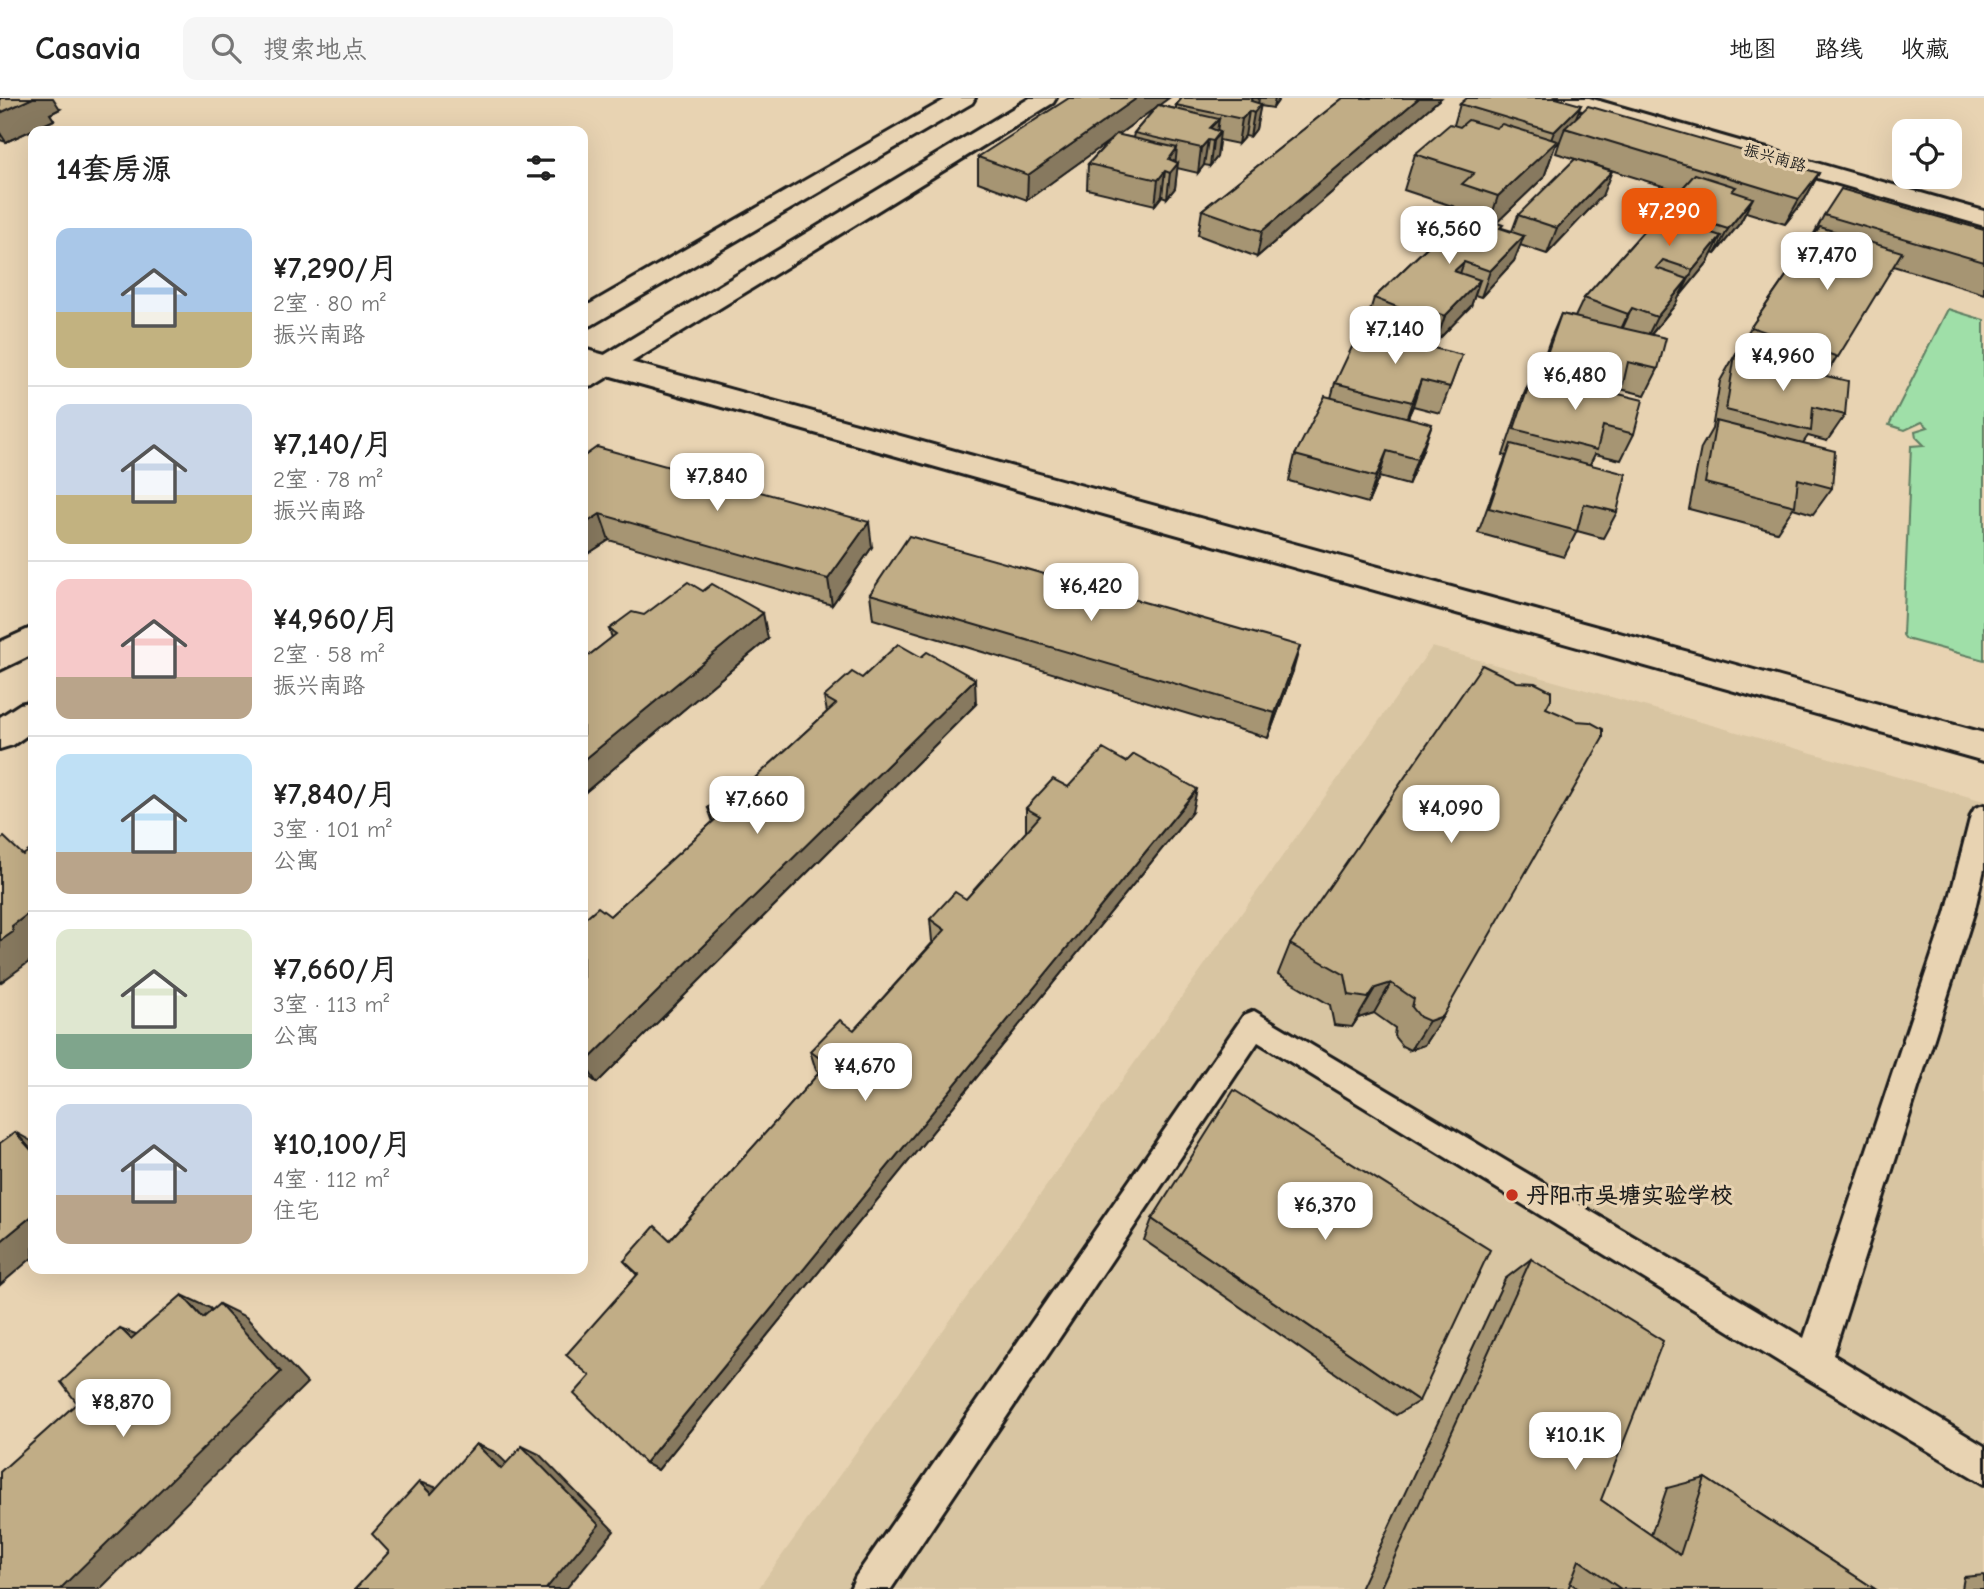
<!DOCTYPE html>
<html lang="zh">
<head>
<meta charset="utf-8">
<style>
	:root { --surface:#fff; --page:#f6f6f6; --text:#222; --muted:#767676; --line:#e0e0e0; --accent:#ea580c }
	body { margin:0; font-family:"Comic Neue","LXGW WenKai TC",sans-serif; background:var(--page); color:var(--text); height:100vh; display:flex; flex-direction:column; font-size:26px; white-space:nowrap }
	* { box-sizing:border-box; margin:0 }
	p { font-size:23px; color:var(--muted) }
	.icon { flex:none; width:38px; height:38px; fill:none; stroke:currentColor; stroke-width:2; stroke-linecap:round; stroke-linejoin:round }
	.map { position:relative; flex:1; overflow:hidden }
	.details { position:absolute; left:28px; top:28px; width:560px; height:1148px; display:flex; flex-direction:column; background:var(--surface); border-radius:14px; box-shadow:0 7px 28px #0002 }
	.details>* { flex:none }
	.controls { position:absolute; left:1892px; top:21px; display:grid; gap:14px }
	.controls a { display:grid; place-items:center; width:70px; height:70px; border-radius:14px; background:var(--surface); box-shadow:0 7px 28px #0002; font-size:35px }
	.price { position:absolute; translate:-50% -60px; padding:0 16px; border-radius:14px; background:#fff; color:#222; font-size:23px; line-height:46px; filter:drop-shadow(0 2px 4px #0008) }
	.price::after { content:''; position:absolute; left:50%; top:42px; width:21px; height:16px; margin-left:-10px; background:inherit; clip-path:polygon(0 0,100% 0,50% 100%) }
	.price.on { background:var(--accent); color:#fff }
	ul { padding:0; list-style:none }
	li { display:flex; align-items:center; gap:21px; height:175px; padding:0 28px }
	li+li { border-top:2px solid var(--line) }
	li span { display:grid; place-items:center; flex:none; width:196px; height:140px; border-radius:14px; color:#555 }
	li>.icon { margin-inline-start:auto }
	span .icon { width:84px; height:84px; fill:#fffc; stroke-width:1 }
	li b { font-size:30px }
	h2 { display:flex; justify-content:space-between; align-items:center; height:84px; padding:0 28px; font-size:30px }
	header { display:flex; align-items:center; gap:42px; box-sizing:border-box; height:98px; padding:0 35px; background:var(--surface); border-bottom:2px solid var(--line) }
	header strong { font-size:33px }
	nav { display:flex; gap:38px; margin-inline-start:auto; font-size:24px }
	.search { width:490px; height:63px; background:var(--page); display:flex; align-items:center; gap:18px; box-sizing:border-box; padding:0 24px; border-radius:14px; color:var(--muted); font-size:26px }
	.map>svg:first-child { display:block }
	.built { fill:#d8c5a2 }
	.green { fill:#9fdfa8; stroke:#5e7e62; stroke-width:2 }
	.lines { fill:none; stroke-linecap:round; stroke-linejoin:round }
	.lane-casing { stroke:#1c1c1c; stroke-width:6 }
	.street-casing { stroke:#1c1c1c; stroke-width:6 }
	.secondary-casing { stroke:#1c1c1c; stroke-width:6 }
	.lane { fill:#e8d3b2; fill-rule:evenodd }
	.street { fill:#e8d3b2; fill-rule:evenodd }
	.secondary { fill:#e8d3b2; fill-rule:evenodd }
	.wall { fill:#a69573; stroke:#1c1c1c; stroke-width:2; fill-rule:evenodd }
	.shaded-wall { fill:#87795e; stroke:#1c1c1c; stroke-width:2 }
	.building { fill:#c1ad86; stroke:#1c1c1c; stroke-width:2 }
	.poi-dot { fill:#c8321e; stroke:#e8d3b2; stroke-width:2.5 }
	.labels { text-anchor:middle; dominant-baseline:central; stroke-width:6; stroke-linejoin:round; paint-order:stroke }
	.far-street-label { font-size:16px; fill:#1c1c1c; stroke:#e8d3b2 }
	.near-poi-label { font-size:23px; font-weight:bold; fill:#1c1c1c; stroke:#e8d3b2; text-anchor:start }
</style>
</head>
<body>
<header>
<strong>Casavia</strong>
<div class="search"><svg class="icon" aria-label="search" viewBox="0 0 24 24"><circle cx="10" cy="10" r="6"/><path d="M15 15l6 6"/></svg>搜索地点</div>
<nav><a>地图</a><a>路线</a><a>收藏</a></nav>
</header>
<div class="map">
<svg width="1984" height="1491" viewBox="0 0 1984 1491">
	<rect width="100%" height="100%" fill="#e8d3b2"/>
	<filter id="ink" filterUnits="userSpaceOnUse"><feTurbulence type="fractalNoise" baseFrequency=".0143" numOctaves="2"/><feDisplacementMap in="SourceGraphic" scale="14" xChannelSelector="R" yChannelSelector="G"/><feConvolveMatrix kernelMatrix="1 2 1 2 8 2 1 2 1" color-interpolation-filters="sRGB"/></filter>
	<g filter="url(#ink)">
		<path class="built" d="M1432,549L1984,703V1491H758Z"/>
		<path class="green" d="M1948,211L1984,222V562L1906,541L1903,537L1911,348L1924,347L1916,339L1915,333L1928,329L1922,324L1905,332L1889,327Z"/>
		<g class="lines">
			<g class="lane-casing">
				<path id="lane" d="M1984,707V771L1974,815L1833,1257L1984,1348V1386L1801,1277L1258,944L891,1491H850L856,1478L1244,917L1254,913L1804,1240L1946,815L1971,717L1975,710Z"/>
			</g>
			<g class="street-casing">
				<path id="street" d="M583,251L1984,635V663L597,274L583,268Z"/>
			</g>
			<g class="secondary-casing">
				<g id="secondary">
					<path d="M948,0H975L972,5L592,227L583,229V210Z"/>
					<path d="M1030,0H1056L1053,5L593,288L583,290V270Z"/>
					<path d="M1555,0H1589L1984,113V128L1558,5Z"/>
					<path d="M33,529V556L0,572V544Z"/>
					<path d="M33,603V633L13,647L0,651V619L20,606Z"/>
				</g>
			</g>
			<use href="#lane" class="lane"/>
			<use href="#street" class="street"/>
			<use href="#secondary" class="secondary"/>
		</g>
		<g class="wall">
			<path d="M0,0L60,11L50,16L54,22L6,44L0,42Z"/>
			<path d="M1182,0H1280L1273,10L1260,8L1256,31L1250,39L1245,38L1238,46L1219,42L1217,59L1210,68L1204,67L1198,75L1177,70L1175,90L1167,100L1162,98L1155,107L1087,91L1088,66L1110,42L1027,102L978,84V59L1159,7L1176,11V7ZM1157,8L1134,35L1133,40L1118,37Z"/>
			<path d="M1343,0H1441L1257,159L1198,137L1202,112Z"/>
			<path d="M1460,6L1576,20L1819,75L1805,101L1785,126L1746,114L1740,125L1715,156L1712,155L1708,164L1680,198H1679L1675,207L1651,237L1658,271L1645,297L1620,291L1618,295L1634,336L1621,362L1595,356L1590,366L1617,414L1603,440L1577,433L1564,459L1478,435L1506,358L1503,357L1522,301L1533,275L1538,276L1550,242L1561,216L1575,219L1584,200L1679,93L1556,55L1560,43L1555,48L1544,79L1496,125L1502,130L1512,133L1518,117L1602,98L1547,156L1520,147L1514,163L1481,199L1475,197L1471,208L1436,244L1410,235L1404,241L1366,226L1374,200L1454,123L1451,122L1455,109L1404,92L1415,56L1454,27Z"/>
			<path d="M1824,117L1984,132V196L1893,168L1825,278L1845,317L1827,343L1808,338L1803,345L1832,390L1813,416L1793,410L1777,434L1689,411L1701,350L1712,331L1720,283L1735,257L1758,263L1736,255L1751,229L1810,143Z"/>
			<path d="M1462,257L1440,315L1413,308L1408,319L1423,352L1408,387L1379,379L1368,405L1289,383L1295,357L1331,300L1335,285Z"/>
			<path d="M583,359L872,449L832,507L609,442L583,459Z"/>
			<path d="M870,496L1293,573L1268,640L873,521Z"/>
			<path d="M609,531L768,541L583,696V562L612,540Z"/>
			<path d="M862,580L976,606L597,985L583,974V822L610,818L713,724L708,710L743,691L827,614L824,599Z"/>
			<path d="M1546,610L1443,918L1424,947L1410,952L1402,948L1394,938L1395,930L1374,915L1358,920L1352,929L1334,927L1330,907L1278,876L1290,846Z"/>
			<path d="M1068,689L1192,714L658,1372L645,1365L590,1278L637,1177L624,1163L670,1142L819,975L816,972L810,953L854,932L933,844L932,843L930,821L966,801L1026,734V710Z"/>
			<path d="M1152,1121L1419,1303L1396,1317L1144,1142Z"/>
			<path d="M1531,1161L1601,1402L1651,1437L1667,1390L1705,1380L1875,1491H1579L1570,1485L1568,1491H1360L1505,1181Z"/>
			<path d="M1984,1477V1491H1962L1964,1479Z"/>
		</g>
		<g class="shaded-wall">
			<path d="M32,0H53L60,11L50,16L54,22L6,44L0,35V15Z"/>
			<path d="M1137,0H1169L1027,102L1028,77Z"/>
			<path d="M1253,0H1259L1258,7L1261,6L1256,31L1250,39L1254,15L1251,3Z"/>
			<path d="M1275,0H1280L1273,10Z"/>
			<path d="M1419,0H1441L1257,159L1262,133Z"/>
			<path d="M1581,7L1571,32L1565,30L1560,43L1555,48L1544,79L1486,135L1498,98L1547,52L1554,34Z"/>
			<path d="M1249,13L1245,38L1238,46L1242,21Z"/>
			<path d="M1219,21L1216,40L1220,34L1217,59L1210,68L1213,43L1210,30Z"/>
			<path d="M1208,42L1204,67L1198,75L1201,50Z"/>
			<path d="M1177,50L1175,69L1178,65L1175,90L1167,100L1170,75L1169,61Z"/>
			<path d="M1165,73L1162,98L1155,107L1158,82Z"/>
			<path d="M1612,73L1602,98L1547,156L1557,130Z"/>
			<path d="M1819,75L1805,101L1785,126L1799,101Z"/>
			<path d="M1753,100L1740,125L1715,156L1728,131Z"/>
			<path d="M1524,138L1514,163L1481,199L1490,173Z"/>
			<path d="M1721,138L1708,164L1680,198L1693,172Z"/>
			<path d="M1464,164L1455,190L1454,173Z"/>
			<path d="M1688,181L1675,207L1644,245L1657,219Z"/>
			<path d="M1480,182L1471,208L1436,244L1445,218Z"/>
			<path d="M1418,209L1410,235L1404,241L1412,215Z"/>
			<path d="M1632,210L1620,236L1616,242L1628,216Z"/>
			<path d="M1421,282L1413,308L1403,330L1412,304Z"/>
			<path d="M1432,326L1423,352L1408,387L1417,361Z"/>
			<path d="M1387,353L1379,379L1368,405L1376,379Z"/>
			<path d="M600,416L609,442L583,459V427Z"/>
			<path d="M869,424L872,449L832,507L828,481Z"/>
			<path d="M763,515L768,541L583,696V663Z"/>
			<path d="M1300,548L1293,573L1268,640L1275,615Z"/>
			<path d="M975,581L976,606L597,985L584,966Z"/>
			<path d="M1197,691L1192,714L658,1372L645,1365Z"/>
			<path d="M33,812V861L0,885V843L12,828Z"/>
			<path d="M1391,885L1374,915L1358,920L1352,929L1375,890Z"/>
			<path d="M1443,918L1424,947L1410,952L1429,923Z"/>
			<path d="M15,1034L33,1044V1054Z"/>
			<path d="M33,1117V1159L0,1187V1144Z"/>
			<path d="M182,1197L210,1210L231,1233L203,1220Z"/>
			<path d="M219,1206L246,1219L307,1285L100,1491H60Z"/>
			<path d="M120,1230L151,1242L131,1241Z"/>
			<path d="M476,1346L495,1354L520,1378L501,1371Z"/>
			<path d="M522,1348L539,1356L614,1433L566,1491H546Z"/>
			<path d="M419,1384L441,1391L431,1396Z"/>
		</g>
		<g class="building">
			<path d="M0,0H33L0,15Z"/>
			<path d="M1069,0H1137L1028,77L978,59Z"/>
			<path d="M1182,0H1253L1251,3L1261,6L1254,15L1249,13L1242,21L1176,7Z"/>
			<path d="M1343,0H1419L1262,133L1202,112Z"/>
			<path d="M1467,0H1556L1581,7L1554,34L1460,6Z"/>
			<path d="M1158,7L1219,21L1210,30L1220,34L1213,43L1208,42L1201,50L1134,35Z"/>
			<path d="M1588,8L1819,75L1799,101L1565,30Z"/>
			<path d="M1468,22L1496,30L1502,26L1557,43L1498,98L1462,86L1474,75L1415,56L1450,26L1460,29Z"/>
			<path d="M1116,36L1177,50L1169,61L1178,65L1170,75L1165,73L1158,82L1088,66Z"/>
			<path d="M1575,61L1612,73L1557,130L1518,117Z"/>
			<path d="M1695,76L1736,89L1732,93L1753,100L1728,131L1699,122L1693,129L1721,138L1693,172L1663,162L1656,170L1688,181L1657,219L1632,210L1628,216L1584,200Z"/>
			<path d="M1841,91L1984,132V164L1824,117Z"/>
			<path d="M1464,114L1503,127L1500,130L1524,138L1490,173L1464,164L1454,173L1480,182L1445,218L1418,209L1412,215L1374,200Z"/>
			<path d="M1820,129L1902,154L1838,259L1751,229Z"/>
			<path d="M1561,216L1666,240L1658,271L1628,264L1623,286L1543,267Z"/>
			<path d="M1360,232L1462,257L1450,289L1421,282L1412,304L1335,285Z"/>
			<path d="M1735,257L1848,283L1845,317L1813,309L1811,333L1726,312Z"/>
			<path d="M1533,275L1643,302L1634,336L1603,328L1597,352L1514,331Z"/>
			<path d="M1325,298L1432,326L1417,361L1387,353L1376,379L1295,357Z"/>
			<path d="M1716,323L1835,353L1832,390L1798,381L1795,408L1705,385Z"/>
			<path d="M1511,346L1626,376L1617,414L1584,406L1577,433L1489,410Z"/>
			<path d="M597,349L869,424L828,481L600,416L583,427V359Z"/>
			<path d="M909,438L1300,548L1275,615L870,496Z"/>
			<path d="M688,484L703,493L712,486L763,515L583,663V562L616,536L609,531L632,514L644,517Z"/>
			<path d="M898,546L921,559L927,554L975,581L584,966L583,965V822L598,809L610,818L719,718L708,710L735,686L743,691L836,606L824,599L852,574L862,580Z"/>
			<path d="M1482,567L1517,584L1535,585L1551,593V601L1546,610L1576,623L1590,624L1603,631V640L1443,918L1429,923L1420,919L1412,909L1414,901L1391,885L1375,890L1368,900L1349,897L1345,877L1290,846Z"/>
			<path d="M1103,651L1126,664L1134,656L1197,691L645,1365L574,1296L590,1278L566,1257L638,1176L624,1163L655,1128L670,1142L827,966L810,953L840,922L854,932L945,832L930,821L955,794L966,801L1040,718L1026,710L1053,681L1068,689Z"/>
			<path d="M4,739L23,757L30,752L33,755V812L12,828L13,834L0,843V742Z"/>
			<path d="M1234,992L1490,1152L1419,1303L1152,1121Z"/>
			<path d="M15,1034L33,1054V1117L0,1144V1045Z"/>
			<path d="M1531,1161L1663,1243L1601,1402L1680,1457L1705,1380L1875,1491H1621L1579,1462L1568,1491H1380Z"/>
			<path d="M182,1197L203,1220L219,1206L281,1274L60,1491H0V1374L77,1305L61,1284L120,1230L131,1241Z"/>
			<path d="M476,1346L501,1371L522,1348L599,1427L546,1491H355L389,1454L372,1436L419,1384L431,1396Z"/>
		</g>
	</g>
	<circle class="poi-dot" cx="1512" cy="1097" r="7"/>
	<g class="labels">
		<g class="far-street-label">
			<text transform="translate(1775 60) rotate(16)">振兴南路</text>
		</g>
		<g class="near-poi-label">
			<text x="1526" y="1097">丹阳市吴塘实验学校</text>
		</g>
	</g>
</svg>
<div class="controls">
<a><svg class="icon" aria-label="locate" viewBox="0 0 24 24"><circle cx="12" cy="12" r="6"/><path d="M12 2v4M12 18v4M2 12h4M18 12h4"/></svg></a>
</div>
<b class="price on" style="left:1669px;top:150px">¥7,290</b>
<b class="price" style="left:1449px;top:168px">¥6,560</b>
<b class="price" style="left:1827px;top:194px">¥7,470</b>
<b class="price" style="left:1395px;top:268px">¥7,140</b>
<b class="price" style="left:1783px;top:295px">¥4,960</b>
<b class="price" style="left:1575px;top:314px">¥6,480</b>
<b class="price" style="left:717px;top:415px">¥7,840</b>
<b class="price" style="left:1091px;top:525px">¥6,420</b>
<b class="price" style="left:757px;top:738px">¥7,660</b>
<b class="price" style="left:1451px;top:747px">¥4,090</b>
<b class="price" style="left:865px;top:1005px">¥4,670</b>
<b class="price" style="left:1325px;top:1144px">¥6,370</b>
<b class="price" style="left:123px;top:1341px">¥8,870</b>
<b class="price" style="left:1575px;top:1374px">¥10.1K</b>
<section class="details">
<h2>14套房源<svg class="icon" aria-label="filters" viewBox="0 0 24 24"><path d="M4 7h16M4 17h16"/><circle cx="9" cy="7" r="2"/><circle cx="15" cy="17" r="2"/></svg></h2>
<ul>
<li><span style="background:linear-gradient(#a9c7e8 60%,#c2b280 0)"><svg class="icon" aria-label="home" viewBox="0 0 24 24"><path d="M3 11l9-7 9 7M6 9v11h12V9"/></svg></span><div><b>¥7,290/月</b><p>2室 · 80 m²</p><p>振兴南路</p></div></li>
<li><span style="background:linear-gradient(#c9d6e8 65%,#c2b280 0)"><svg class="icon" aria-label="home" viewBox="0 0 24 24"><path d="M3 11l9-7 9 7M6 9v11h12V9"/></svg></span><div><b>¥7,140/月</b><p>2室 · 78 m²</p><p>振兴南路</p></div></li>
<li><span style="background:linear-gradient(#f6c9c9 70%,#b9a48a 0)"><svg class="icon" aria-label="home" viewBox="0 0 24 24"><path d="M3 11l9-7 9 7M6 9v11h12V9"/></svg></span><div><b>¥4,960/月</b><p>2室 · 58 m²</p><p>振兴南路</p></div></li>
<li><span style="background:linear-gradient(#bfe0f5 70%,#b9a48a 0)"><svg class="icon" aria-label="home" viewBox="0 0 24 24"><path d="M3 11l9-7 9 7M6 9v11h12V9"/></svg></span><div><b>¥7,840/月</b><p>3室 · 101 m²</p><p>公寓</p></div></li>
<li><span style="background:linear-gradient(#dfe7d0 75%,#7fa58c 0)"><svg class="icon" aria-label="home" viewBox="0 0 24 24"><path d="M3 11l9-7 9 7M6 9v11h12V9"/></svg></span><div><b>¥7,660/月</b><p>3室 · 113 m²</p><p>公寓</p></div></li>
<li><span style="background:linear-gradient(#c9d6e8 65%,#b9a48a 0)"><svg class="icon" aria-label="home" viewBox="0 0 24 24"><path d="M3 11l9-7 9 7M6 9v11h12V9"/></svg></span><div><b>¥10,100/月</b><p>4室 · 112 m²</p><p>住宅</p></div></li>
</ul>
</section>
</div>
</body>
</html>
